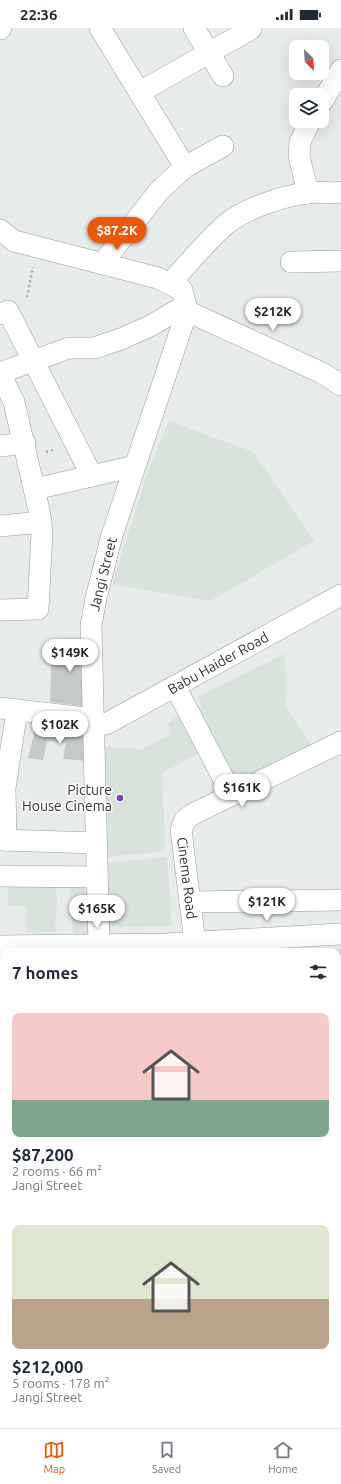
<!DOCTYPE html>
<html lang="en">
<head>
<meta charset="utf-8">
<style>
	:root { --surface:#fff; --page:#f6f6f7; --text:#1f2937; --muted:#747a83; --line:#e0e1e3; --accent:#ea580c }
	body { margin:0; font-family:Ubuntu,sans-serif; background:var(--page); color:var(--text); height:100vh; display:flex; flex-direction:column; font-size:15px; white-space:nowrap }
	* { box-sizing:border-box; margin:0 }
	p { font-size:13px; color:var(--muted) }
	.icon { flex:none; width:22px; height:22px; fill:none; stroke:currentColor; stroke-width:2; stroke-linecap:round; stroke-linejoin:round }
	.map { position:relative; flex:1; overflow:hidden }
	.details { position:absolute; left:0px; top:920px; width:341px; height:480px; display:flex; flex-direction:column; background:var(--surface); border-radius:12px 12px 0 0; box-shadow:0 4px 16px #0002 }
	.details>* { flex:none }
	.needle { width:26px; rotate:155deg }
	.controls { position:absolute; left:289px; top:12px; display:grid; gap:8px }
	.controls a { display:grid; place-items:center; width:40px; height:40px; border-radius:8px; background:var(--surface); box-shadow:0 4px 16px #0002; font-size:20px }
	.price { position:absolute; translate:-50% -34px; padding:0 9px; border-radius:14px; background:#fff; color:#222; font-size:13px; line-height:26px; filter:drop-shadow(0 1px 2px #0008) }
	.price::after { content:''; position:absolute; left:50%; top:24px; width:12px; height:9px; margin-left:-6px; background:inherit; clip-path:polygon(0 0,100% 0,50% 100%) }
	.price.current { background:var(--accent); color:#fff }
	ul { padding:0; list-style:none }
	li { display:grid; align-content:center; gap:8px; height:212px; padding:0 12px }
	li span { display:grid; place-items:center; height:124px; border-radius:8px; color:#555 }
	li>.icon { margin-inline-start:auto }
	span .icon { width:72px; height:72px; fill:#fffc; stroke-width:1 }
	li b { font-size:17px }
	h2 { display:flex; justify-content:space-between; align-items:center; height:48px; padding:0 12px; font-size:17px }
	.status { display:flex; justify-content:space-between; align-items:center; height:28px; padding:0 20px; background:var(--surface); direction:ltr }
	.status svg { height:11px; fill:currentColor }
	.tab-bar { display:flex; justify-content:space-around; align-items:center; height:56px; border-top:1px solid var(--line); background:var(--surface); font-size:11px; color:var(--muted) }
	.tab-bar a { display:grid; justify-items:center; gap:2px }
	.tab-bar .current { color:var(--accent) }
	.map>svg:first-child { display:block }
	.built { fill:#d8e3dc }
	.building { fill:#c5c9c9 }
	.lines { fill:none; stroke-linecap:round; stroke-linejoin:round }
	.minor-casing { stroke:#989c99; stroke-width:22 }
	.path { stroke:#a9acaa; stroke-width:2.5; stroke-dasharray:2 3; stroke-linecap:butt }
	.minor { stroke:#fff; stroke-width:21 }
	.poi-dot { fill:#7941b7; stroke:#fff; stroke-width:1.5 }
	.labels { text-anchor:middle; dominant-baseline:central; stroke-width:3; stroke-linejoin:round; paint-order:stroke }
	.street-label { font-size:14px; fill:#303130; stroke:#fff }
	.poi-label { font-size:14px; fill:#303130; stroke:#fff; text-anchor:end }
</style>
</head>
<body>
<div class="status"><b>22:36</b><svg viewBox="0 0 49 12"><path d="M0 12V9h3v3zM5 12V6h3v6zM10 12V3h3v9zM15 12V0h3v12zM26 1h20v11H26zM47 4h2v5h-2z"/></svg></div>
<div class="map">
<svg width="341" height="1400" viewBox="0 0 341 1400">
	<rect width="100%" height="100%" fill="#e7ebe9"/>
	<g class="built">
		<path d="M169,393L253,424L314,513L210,573L112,556L149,441Z"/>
		<path d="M285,626L286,678L313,720L224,764L205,726L199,668Z"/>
		<path d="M182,684L200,724L162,745L165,811L164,823L107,829L108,821L105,719L143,721L172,706L168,696Z"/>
		<path d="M167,829L172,898L108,899L104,835Z"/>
		<path d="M8,850L55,851L57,871L55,904H27L26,878H8Z"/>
		<path d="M69,852L93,853V906H73Z"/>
		<path d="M341,921V1400H109L113,1398L114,1396H337V924H249Z"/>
	</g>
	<g class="building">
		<path d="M52,611L89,613V679L50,674Z"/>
		<path d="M35,702L89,708L88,733L63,731L66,715L47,713L43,732L28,730Z"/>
		<rect x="337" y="939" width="4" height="93"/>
		<rect x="337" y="1054" width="4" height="66"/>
		<path d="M341,1165V1400H297L292,1396H337V1166Z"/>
	</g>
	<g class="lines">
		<g class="minor-casing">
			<g id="minor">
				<path d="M100,0L185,139"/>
				<path d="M194,0L223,48"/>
				<path d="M0,1L1,0"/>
				<path d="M140,64L251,1"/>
				<path d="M322,74L341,42"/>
				<path d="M308,165L299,128L300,114L310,93"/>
				<path d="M0,202L14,213L158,250L182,262L187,283"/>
				<path d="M291,234L341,233"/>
				<path d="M102,236L159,163L185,139L223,118"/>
				<path d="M170,256C187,236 205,215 225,197C244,181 282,168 307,165C318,163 329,166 341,164"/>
				<path d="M187,283L322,345L341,357"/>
				<path d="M0,286L8,283L92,448"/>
				<path d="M0,345L69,320H94L121,311L152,297L186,277"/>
				<path d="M0,418L25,415"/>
				<path d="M35,461L135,438"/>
				<path d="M0,498L41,494"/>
				<path d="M0,582L38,581L42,505L39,482L14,374L0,345"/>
				<path d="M175,658L232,767"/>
				<path d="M0,680L94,691"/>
				<path d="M94,697L106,696L341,567"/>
				<path d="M0,812L97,815"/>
				<path d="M6,812L5,760L17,682"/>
				<path d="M0,848L97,849"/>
				<path d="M190,874L341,872"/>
				<path d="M99,917L91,598L96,570L112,507L187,283"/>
				<path d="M0,918L166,916L341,906"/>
				<path d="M195,924V915L181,802L185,792L193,786L341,714"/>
				<path d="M0,985H4"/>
				<path d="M0,1079H4"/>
				<path d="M0,1218H4"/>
				<path d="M84,1400L90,1396"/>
			</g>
		</g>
		<g class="path">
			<path d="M27,269L33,239"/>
			<path d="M46,424L53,422"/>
		</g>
		<use href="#minor" class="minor"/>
	</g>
	<circle class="poi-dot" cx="120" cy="770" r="4"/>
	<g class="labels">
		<g class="street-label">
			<text transform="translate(103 546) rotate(-76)">Jangi Street</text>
			<text transform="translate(218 635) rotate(-29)">Babu Haider Road</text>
			<text transform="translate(187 850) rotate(83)">Cinema Road</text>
		</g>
		<g class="poi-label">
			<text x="112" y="762">Picture<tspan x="112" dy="16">House Cinema</tspan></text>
		</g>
	</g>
</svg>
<div class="controls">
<a><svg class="needle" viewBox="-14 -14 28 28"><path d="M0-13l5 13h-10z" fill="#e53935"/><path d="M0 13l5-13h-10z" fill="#747a83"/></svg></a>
<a><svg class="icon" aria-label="layers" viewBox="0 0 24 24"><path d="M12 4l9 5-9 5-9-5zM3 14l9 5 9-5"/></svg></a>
</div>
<b class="price current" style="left:117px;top:223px">$87.2K</b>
<b class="price" style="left:273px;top:304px">$212K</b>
<b class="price" style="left:70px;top:645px">$149K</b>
<b class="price" style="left:60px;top:717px">$102K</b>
<b class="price" style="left:242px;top:780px">$161K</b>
<b class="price" style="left:267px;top:894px">$121K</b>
<b class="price" style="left:97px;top:901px">$165K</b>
<section class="details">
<h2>7 homes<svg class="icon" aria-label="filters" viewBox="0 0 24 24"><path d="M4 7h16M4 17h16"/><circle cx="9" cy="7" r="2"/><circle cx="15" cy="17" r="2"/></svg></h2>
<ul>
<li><span style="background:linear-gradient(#f6c9c9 70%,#7fa58c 0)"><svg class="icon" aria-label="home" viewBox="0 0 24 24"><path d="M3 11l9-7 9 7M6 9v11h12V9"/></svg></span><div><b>$87,200</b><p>2 rooms · 66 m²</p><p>Jangi Street</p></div></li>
<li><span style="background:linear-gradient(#dfe7d0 60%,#b9a48a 0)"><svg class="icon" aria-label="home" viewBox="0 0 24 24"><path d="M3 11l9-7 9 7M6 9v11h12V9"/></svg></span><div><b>$212,000</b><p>5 rooms · 178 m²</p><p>Jangi Street</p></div></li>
</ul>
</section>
</div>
<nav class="tab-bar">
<a class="current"><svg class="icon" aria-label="map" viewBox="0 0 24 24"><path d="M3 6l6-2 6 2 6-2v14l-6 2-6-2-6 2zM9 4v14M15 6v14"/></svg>Map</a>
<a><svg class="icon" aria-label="saved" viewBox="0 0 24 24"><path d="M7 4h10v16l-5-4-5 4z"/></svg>Saved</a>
<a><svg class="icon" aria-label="home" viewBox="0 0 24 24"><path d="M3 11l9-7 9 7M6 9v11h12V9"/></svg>Home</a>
</nav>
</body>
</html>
